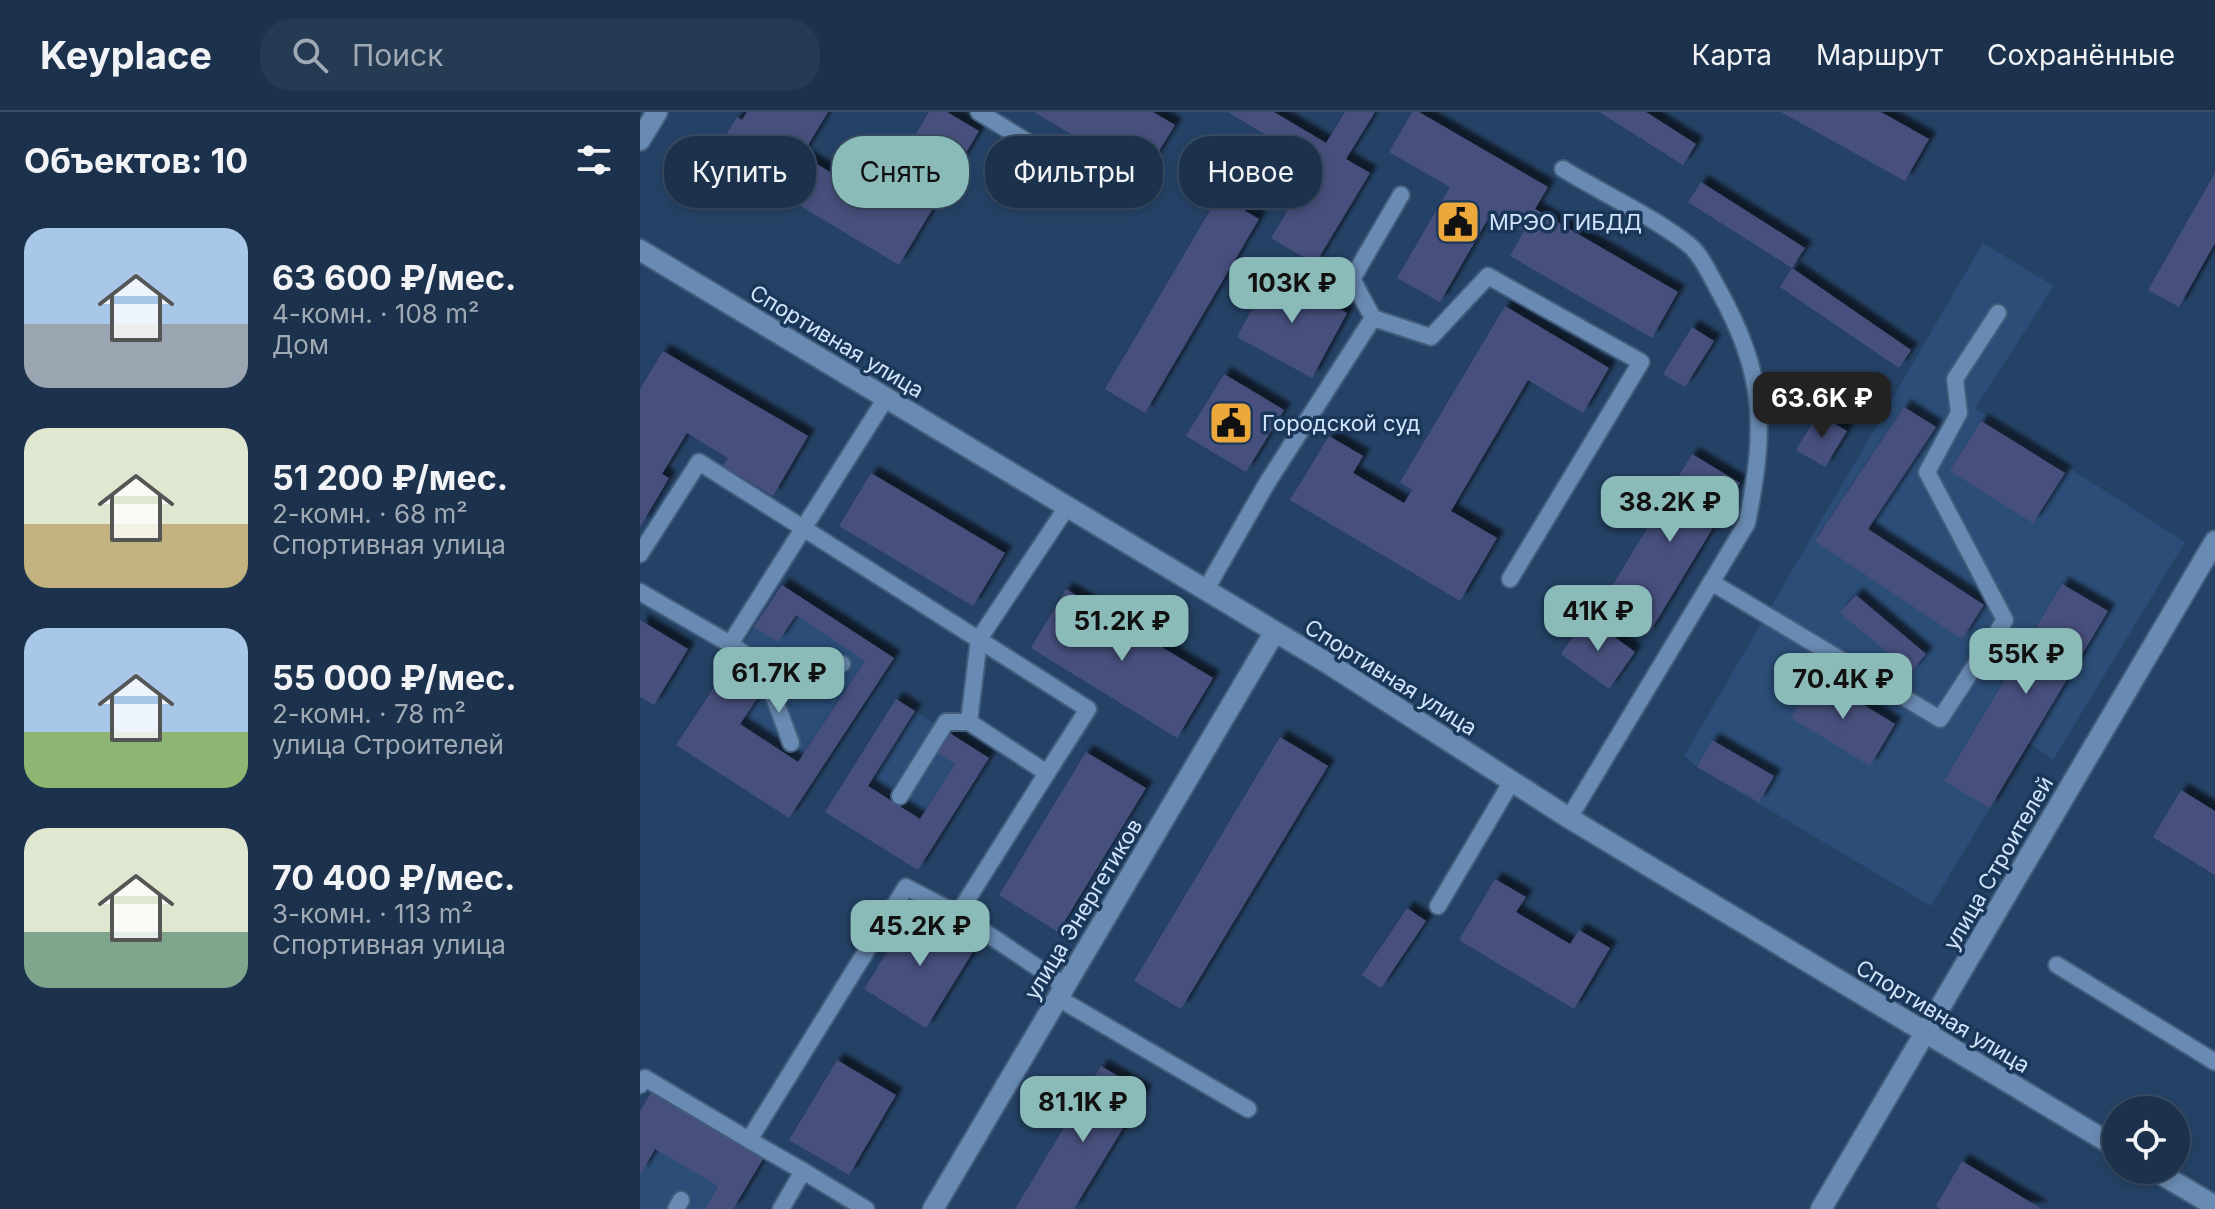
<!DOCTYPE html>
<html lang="ru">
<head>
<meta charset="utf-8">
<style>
	:root { --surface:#1c324c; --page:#253a53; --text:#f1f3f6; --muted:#a0aab5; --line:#3a4d64; --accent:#8bbbb9 }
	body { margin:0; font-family:Inter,sans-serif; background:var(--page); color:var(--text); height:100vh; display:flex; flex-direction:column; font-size:30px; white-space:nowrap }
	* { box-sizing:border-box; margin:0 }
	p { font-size:26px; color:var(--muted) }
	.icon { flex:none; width:44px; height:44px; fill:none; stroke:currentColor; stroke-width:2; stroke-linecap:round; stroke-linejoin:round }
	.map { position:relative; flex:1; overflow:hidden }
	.sheet { display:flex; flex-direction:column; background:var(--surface); width:640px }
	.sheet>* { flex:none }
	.top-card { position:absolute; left:24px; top:24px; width:760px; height:72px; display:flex; gap:16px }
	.controls { position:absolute; left:1462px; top:984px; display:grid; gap:16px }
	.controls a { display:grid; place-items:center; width:88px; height:88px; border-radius:50%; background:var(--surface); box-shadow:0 4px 12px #0003,0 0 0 2px var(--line); font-size:40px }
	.price { position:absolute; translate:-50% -68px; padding:0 18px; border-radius:16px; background:var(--accent); color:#111; font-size:26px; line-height:52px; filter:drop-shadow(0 2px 4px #0008) }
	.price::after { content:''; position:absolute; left:50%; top:48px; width:24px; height:18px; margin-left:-12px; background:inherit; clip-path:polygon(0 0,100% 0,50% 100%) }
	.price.current { background:#222; color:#fff }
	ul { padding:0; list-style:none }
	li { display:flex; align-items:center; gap:24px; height:200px; padding:0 24px }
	li span { display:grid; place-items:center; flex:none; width:224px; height:160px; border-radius:24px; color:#555 }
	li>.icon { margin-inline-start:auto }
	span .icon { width:96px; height:96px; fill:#fffc; stroke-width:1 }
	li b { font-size:34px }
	h2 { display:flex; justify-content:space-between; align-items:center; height:96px; padding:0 24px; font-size:34px }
	.tag { padding:0 28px; border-radius:32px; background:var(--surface); box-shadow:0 4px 12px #0003,0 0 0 2px var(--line); font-size:28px; line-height:72px }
	.tag.current { background:var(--accent); color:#111 }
	header { display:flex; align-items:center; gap:48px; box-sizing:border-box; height:112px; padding:0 40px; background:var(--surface); border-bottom:2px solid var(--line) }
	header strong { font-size:38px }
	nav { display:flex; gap:44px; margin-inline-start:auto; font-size:28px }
	.search { width:560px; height:72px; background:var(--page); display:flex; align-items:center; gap:20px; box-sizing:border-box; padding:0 28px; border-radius:32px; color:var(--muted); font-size:30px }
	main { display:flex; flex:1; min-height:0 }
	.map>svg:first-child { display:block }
	.built { fill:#2b4d77 }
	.building { fill:#47507b; filter:url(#shadow) }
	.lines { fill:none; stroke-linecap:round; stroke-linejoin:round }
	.service-casing { stroke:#425d7b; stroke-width:20 }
	.minor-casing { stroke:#425d7b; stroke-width:24 }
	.tertiary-casing { stroke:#425d7b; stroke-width:24 }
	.service { stroke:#698ab2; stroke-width:16 }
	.minor { stroke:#698ab2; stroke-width:20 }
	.tertiary { stroke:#698ab2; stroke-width:20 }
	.labels { text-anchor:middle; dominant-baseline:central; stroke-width:7; stroke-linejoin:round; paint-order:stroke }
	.poi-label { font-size:22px; fill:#d2e4fa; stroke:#1a375a; text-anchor:start }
	.street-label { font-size:22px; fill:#d2e4fa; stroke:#1a375a }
</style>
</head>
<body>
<header>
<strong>Keyplace</strong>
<div class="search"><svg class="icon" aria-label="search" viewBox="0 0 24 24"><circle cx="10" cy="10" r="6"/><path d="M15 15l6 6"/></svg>Поиск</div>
<nav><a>Карта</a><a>Маршрут</a><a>Сохранённые</a></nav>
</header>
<main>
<section class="sheet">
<h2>Объектов: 10<svg class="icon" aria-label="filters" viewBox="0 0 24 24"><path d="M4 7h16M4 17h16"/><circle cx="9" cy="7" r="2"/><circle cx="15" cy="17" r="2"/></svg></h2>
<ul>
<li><span style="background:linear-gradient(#a9c7e8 60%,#9aa5b1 0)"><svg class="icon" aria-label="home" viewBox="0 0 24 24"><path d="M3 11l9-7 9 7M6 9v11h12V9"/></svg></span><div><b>63 600 ₽/мес.</b><p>4-комн. · 108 m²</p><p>Дом</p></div></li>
<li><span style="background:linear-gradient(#dfe7d0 60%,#c2b280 0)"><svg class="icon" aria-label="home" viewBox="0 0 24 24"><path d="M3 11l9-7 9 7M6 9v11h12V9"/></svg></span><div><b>51 200 ₽/мес.</b><p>2-комн. · 68 m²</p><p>Спортивная улица</p></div></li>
<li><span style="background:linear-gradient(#a9c7e8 65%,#8fb573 0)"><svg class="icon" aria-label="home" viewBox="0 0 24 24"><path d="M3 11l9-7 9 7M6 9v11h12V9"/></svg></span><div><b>55 000 ₽/мес.</b><p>2-комн. · 78 m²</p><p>улица Строителей</p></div></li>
<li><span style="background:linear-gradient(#dfe7d0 65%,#7fa58c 0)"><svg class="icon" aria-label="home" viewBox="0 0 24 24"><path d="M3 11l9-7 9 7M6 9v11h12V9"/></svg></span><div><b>70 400 ₽/мес.</b><p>3-комн. · 113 m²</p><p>Спортивная улица</p></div></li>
</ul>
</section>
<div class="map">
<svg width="1575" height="1097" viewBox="0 0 1575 1097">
	<defs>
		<filter id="shadow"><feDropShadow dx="7" dy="-7" stdDeviation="2" flood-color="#0009"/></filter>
	</defs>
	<rect width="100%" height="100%" fill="#254266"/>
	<g class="built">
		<path d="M1343,131L1414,174L1335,296L1545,430L1413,648L1389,631L1291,794L1057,655L1044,644Z"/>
		<path d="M142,473L254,546L149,706L36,633Z"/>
		<path d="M256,587L349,646L278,758L185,700Z"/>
		<path d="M11,981L123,1047L93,1097H0V999Z"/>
	</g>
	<g class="building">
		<path d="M107,0H188L162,43L236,88L289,0H307L339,19L259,153L74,42L97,5L102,8Z"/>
		<path d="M394,0H513L535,13L503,65Z"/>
		<path d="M588,0H634L686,31L705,0H735L706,47L730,61L675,152L631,126L675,53Z"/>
		<path d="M772,0H779L908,75L895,97L1038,180L1012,226L870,144L884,119L852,100L800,190L757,166L810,75L749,40Z"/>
		<path d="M959,0H1006L1056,32L1043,53Z"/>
		<path d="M1141,0H1241L1289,27L1265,69Z"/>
		<path d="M1575,61V131L1539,195L1508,178Z"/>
		<path d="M1061,70L1165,136L1152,156L1048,90Z"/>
		<path d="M579,83L619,107L505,301L465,277Z"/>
		<path d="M1152,156L1271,238L1259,256L1140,175Z"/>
		<path d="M632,160L707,201L672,266L597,225Z"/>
		<path d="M865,194L969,256L943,301L888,268L811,399L857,426L820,489L650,388L689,324L723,344L713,361L764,391L772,378L760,370Z"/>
		<path d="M1052,215L1074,229L1045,275L1023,262Z"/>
		<path d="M23,239L168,324L133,384L83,354L88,346L47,321L22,362L29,366L0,415V277Z"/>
		<path d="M584,262L644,298L606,360L546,324Z"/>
		<path d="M1264,295L1296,315L1228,417L1344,493L1322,527L1175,429Z"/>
		<path d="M1178,302L1207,319L1185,355L1156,338Z"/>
		<path d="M1341,309L1425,361L1393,411L1310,359Z"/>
		<path d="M1052,342L1100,371L1008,523L960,494Z"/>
		<path d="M231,361L365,441L333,494L199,414Z"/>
		<path d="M1422,472L1468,499L1350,696L1304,669Z"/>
		<path d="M142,473L254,546L149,706L36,633L86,557L121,581L100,612L158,650L225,549L156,503L138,530L114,515Z"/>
		<path d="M426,477L573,566L537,626L391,536Z"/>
		<path d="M1216,483L1286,542L1271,560L1200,501Z"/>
		<path d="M947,505L995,540L969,577L921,542Z"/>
		<path d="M0,508L48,537L14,593L0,585Z"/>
		<path d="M1176,564L1255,612L1230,654L1151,606Z"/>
		<path d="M256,587L275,599L228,674L280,707L315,652L296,640L308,620L349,646L278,758L185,700Z"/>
		<path d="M640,625L688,654L541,897L494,869Z"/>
		<path d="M1072,628L1134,664L1119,690L1057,655Z"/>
		<path d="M446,640L506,676L418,820L359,783Z"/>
		<path d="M1541,678L1575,699V763L1513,725Z"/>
		<path d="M855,767L886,785L876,800L930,832L939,818L970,836L934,897L819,828Z"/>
		<path d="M274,796L336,835L286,916L224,877Z"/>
		<path d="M767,796L786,809L741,876L722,863Z"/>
		<path d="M197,948L256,983L209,1063L149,1028Z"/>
		<path d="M461,954L505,980L434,1097H375Z"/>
		<path d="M11,981L123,1047L93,1097H65L78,1074L15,1037L0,1063V999Z"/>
		<path d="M1322,1049L1402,1097H1301L1296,1094Z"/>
	</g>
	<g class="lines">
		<g class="service-casing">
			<g id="service">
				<path d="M339,0L413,46"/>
				<path d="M923,57C964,82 1010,103 1048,132C1061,142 1070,163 1078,177C1126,264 1126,316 1107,411L929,706"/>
				<path d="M733,206L712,167L761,83"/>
				<path d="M0,442L59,350L448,597L407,661"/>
				<path d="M1071,470L1300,607L1365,508L1287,360L1319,301L1315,267L1358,201"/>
				<path d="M565,479L627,371L733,206L791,225L848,164L1001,250L870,467"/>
				<path d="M0,480L90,532L246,286"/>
				<path d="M90,532L122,553L151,631"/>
				<path d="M122,553L202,552"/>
				<path d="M260,684L306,610H329"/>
				<path d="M798,794L872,669"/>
				<path d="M318,802L425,874"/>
				<path d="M1417,853L1575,950"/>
				<path d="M418,886L608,997"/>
				<path d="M0,973L5,966L109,1028"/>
				<path d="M163,1059L109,1028L266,775L318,802L407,661L329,610L339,527L427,395"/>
				<path d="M36,1097L41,1088"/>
				<path d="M141,1097L163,1059L226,1097"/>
			</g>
		</g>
		<g class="minor-casing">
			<path id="minor" d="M0,28L17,0"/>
		</g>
		<g class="tertiary-casing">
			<g id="tertiary">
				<path d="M0,138L689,552L929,706L1476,1035"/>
				<path d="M1514,1058L1575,1094"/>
				<path d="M293,1097L634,521"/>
				<path d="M1181,1097L1575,429"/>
			</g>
		</g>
		<use href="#service" class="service"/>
		<use href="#minor" class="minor"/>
		<use href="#tertiary" class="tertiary"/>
	</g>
	<defs>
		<g id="civic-square" transform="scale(2.3)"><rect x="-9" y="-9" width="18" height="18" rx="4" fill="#eda83c" stroke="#1a375a"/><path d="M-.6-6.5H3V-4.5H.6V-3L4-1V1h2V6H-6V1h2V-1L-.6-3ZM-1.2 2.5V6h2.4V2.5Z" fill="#111"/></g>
	</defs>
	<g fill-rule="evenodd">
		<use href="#civic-square" x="818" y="110"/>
		<use href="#civic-square" x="591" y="311"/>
	</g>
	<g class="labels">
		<g class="poi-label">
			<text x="849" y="110">МРЭО ГИБДД</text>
			<text x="622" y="311">Городской суд</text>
		</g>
		<g class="street-label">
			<text transform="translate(197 229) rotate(31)">Спортивная улица</text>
			<text transform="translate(751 565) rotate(32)">Спортивная улица</text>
			<text transform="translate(1358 751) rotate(-60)">улица Строителей</text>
			<text transform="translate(443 797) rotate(-59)">улица Энергетиков</text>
			<text transform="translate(1303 904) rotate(31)">Спортивная улица</text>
		</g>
	</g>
</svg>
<div class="controls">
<a><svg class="icon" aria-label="locate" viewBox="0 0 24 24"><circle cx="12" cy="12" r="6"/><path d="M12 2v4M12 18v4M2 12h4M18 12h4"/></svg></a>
</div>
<b class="price" style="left:652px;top:213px">103K ₽</b>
<b class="price current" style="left:1182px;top:328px">63.6K ₽</b>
<b class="price" style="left:1030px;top:432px">38.2K ₽</b>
<b class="price" style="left:958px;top:541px">41K ₽</b>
<b class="price" style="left:482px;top:551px">51.2K ₽</b>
<b class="price" style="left:1386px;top:584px">55K ₽</b>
<b class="price" style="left:139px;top:603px">61.7K ₽</b>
<b class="price" style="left:1203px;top:609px">70.4K ₽</b>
<b class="price" style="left:280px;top:856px">45.2K ₽</b>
<b class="price" style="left:443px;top:1032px">81.1K ₽</b>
<div class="top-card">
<a class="tag">Купить</a>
<a class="tag current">Снять</a>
<a class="tag">Фильтры</a>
<a class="tag">Новое</a>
</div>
</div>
</main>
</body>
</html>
